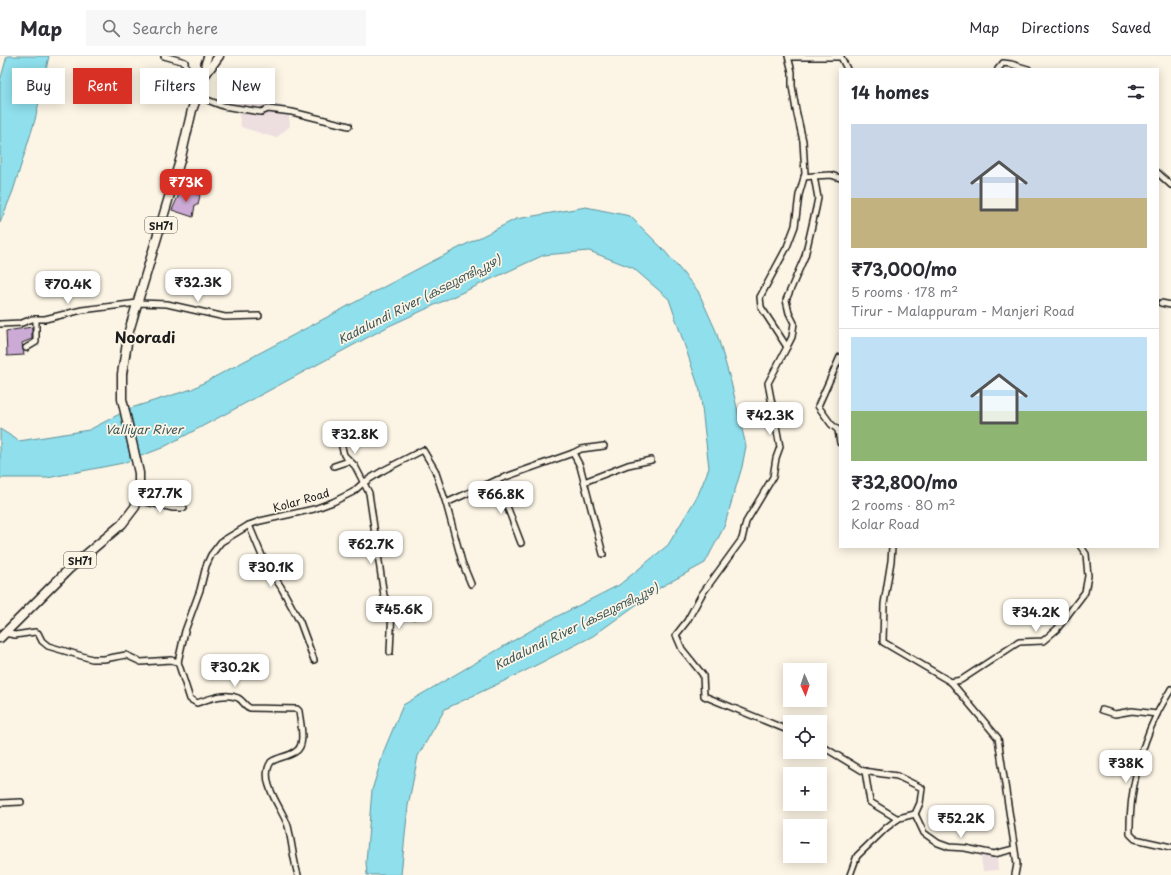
<!DOCTYPE html>
<html lang="en">
<head>
<meta charset="utf-8">
<style>
	:root { --surface:#fff; --page:#f7f7f7; --text:#2b2b33; --muted:#7c7c81; --line:#e1e1e2; --accent:#d93025 }
	body { margin:0; font-family:"Playpen Sans","Noto Sans Malayalam",sans-serif; background:var(--page); color:var(--text); height:100vh; display:flex; flex-direction:column; font-size:15px; white-space:nowrap }
	* { box-sizing:border-box; margin:0 }
	p { font-size:13px; color:var(--muted) }
	.icon { flex:none; width:22px; height:22px; fill:none; stroke:currentColor; stroke-width:2; stroke-linecap:round; stroke-linejoin:round }
	.map { position:relative; flex:1; overflow:hidden }
	.panel { position:absolute; left:839px; top:12px; width:320px; height:480px; display:flex; flex-direction:column; background:var(--surface); border-radius:0px; box-shadow:0 2px 10px #0003 }
	.panel>* { flex:none }
	.hud { position:absolute; left:12px; top:12px; width:380px; height:36px; display:flex; gap:8px }
	.needle { width:26px; rotate:177deg }
	.buttons { position:absolute; left:783px; top:607px; display:grid; gap:8px }
	.buttons a { display:grid; place-items:center; width:44px; height:44px; border-radius:0px; background:var(--surface); box-shadow:0 2px 10px #0003; font-size:20px }
	.price { position:absolute; translate:-50% -34px; padding:0 9px; border-radius:8px; background:#fff; color:#222; font-size:13px; line-height:26px; filter:drop-shadow(0 1px 2px #0008) }
	.price::after { content:''; position:absolute; left:50%; top:24px; width:12px; height:9px; margin-left:-6px; background:inherit; clip-path:polygon(0 0,100% 0,50% 100%) }
	.price.on { background:var(--accent); color:#fff }
	ul { padding:0; list-style:none }
	li { display:grid; align-content:center; gap:8px; height:212px; padding:0 12px }
	li+li { border-top:1px solid var(--line) }
	li span { display:grid; place-items:center; height:124px; border-radius:0px; color:#555 }
	li>.icon { margin-inline-start:auto }
	span .icon { width:72px; height:72px; fill:#fffc; stroke-width:1 }
	li b { font-size:17px }
	h2 { display:flex; justify-content:space-between; align-items:center; height:48px; padding:0 12px; font-size:17px }
	.tag { padding:0 14px; border-radius:0px; background:var(--surface); box-shadow:0 2px 10px #0003; font-size:14px; line-height:36px }
	.tag.on { background:var(--accent); color:#fff }
	header { display:flex; align-items:center; gap:24px; box-sizing:border-box; height:56px; padding:0 20px; background:var(--surface); border-bottom:1px solid var(--line) }
	header strong { font-size:19px }
	nav { display:flex; gap:22px; margin-inline-start:auto; font-size:14px }
	.search { width:280px; height:36px; background:var(--page); display:flex; align-items:center; gap:10px; box-sizing:border-box; padding:0 14px; border-radius:0px; color:var(--muted); font-size:15px }
	.map>svg:first-child { display:block }
	.built { fill:#eddee0 }
	.water { fill:#8fdfec; stroke:#619199 }
	.building { fill:#cbaad5; stroke:#1c1c1c }
	.lines { fill:none; stroke-linecap:round; stroke-linejoin:round }
	.street-casing { stroke:#1c1c1c; stroke-width:8 }
	.secondary-casing { stroke:#1c1c1c; stroke-width:10 }
	.primary-casing { stroke:#1c1c1c; stroke-width:11 }
	.street { stroke:#fcf5e5; stroke-width:5 }
	.secondary { stroke:#fcf5e5; stroke-width:7 }
	.primary { stroke:#fcf5e5; stroke-width:8 }
	.labels { text-anchor:middle; dominant-baseline:central; stroke-width:3.5; stroke-linejoin:round; paint-order:stroke }
	.shield { fill:#fcf5e5; stroke:#5f5d58; stroke-width:1 }
	.shield-label { font-size:10px; font-weight:bold; fill:#1c1c1c }
	.street-label { font-size:11px; fill:#1c1c1c; stroke:#fcf5e5 }
	.water-label { font-size:12px; font-style:italic; fill:#3e565a; stroke:#fcf5e5 }
	.district-label { font-size:15px; font-weight:bold; fill:#1c1c1c; stroke:#fcf5e5 }
</style>
</head>
<body>
<header>
<strong>Map</strong>
<div class="search"><svg class="icon" aria-label="search" viewBox="0 0 24 24"><circle cx="10" cy="10" r="6"/><path d="M15 15l6 6"/></svg>Search here</div>
<nav><a>Map</a><a>Directions</a><a>Saved</a></nav>
</header>
<div class="map">
<svg width="1171" height="819" viewBox="0 0 1171 819">
	<rect width="100%" height="100%" fill="#fcf5e5"/>
	<filter id="ink" filterUnits="userSpaceOnUse"><feTurbulence type="fractalNoise" baseFrequency=".025" numOctaves="2"/><feDisplacementMap in="SourceGraphic" scale="8" xChannelSelector="R" yChannelSelector="G"/><feConvolveMatrix kernelMatrix="1 2 1 2 8 2 1 2 1" color-interpolation-filters="sRGB"/></filter>
	<g filter="url(#ink)">
		<g class="built">
			<path d="M248,44L288,51L290,70L276,82L241,71L237,47Z"/>
			<path d="M997,799L998,814L983,815L981,800Z"/>
		</g>
		<g class="water">
			<path d="M7,0H49L35,64L13,135L0,167V25Z"/>
			<path d="M586,151L630,160L663,193L698,235L716,275L731,326L746,390L742,411L724,471L705,507L661,531L593,580L519,618L445,653L418,700L408,750L401,819H367L366,806L372,734L385,692L403,649L542,568L619,529L668,489L698,439L709,412L700,335L669,243L633,212L589,195L544,199L389,270L162,392L123,407L47,422H0V373L19,385L89,374L131,352L192,333L425,209L516,163Z"/>
		</g>
		<g class="building">
			<path d="M181,134L200,139L198,149H195L193,161L172,154Z"/>
			<path d="M32,271V283L22,287L24,299L7,300L6,275Z"/>
		</g>
		<g class="lines">
			<g class="street-casing">
				<g id="street">
					<path d="M164,0L185,6L186,15L199,16L205,19"/>
					<path d="M788,0L792,16V30L796,54L803,85L805,118L799,139L795,170L787,191L760,241L761,251L787,291L768,327L780,391L776,402L773,421L746,466L742,483L702,538L687,565L676,579L682,593L703,619L704,640L790,675"/>
					<path d="M789,1H841L847,13"/>
					<path d="M998,13L1003,7L1011,8L1028,13"/>
					<path d="M197,40L223,50L261,56L268,53L292,56L349,70"/>
					<path d="M1158,117L1171,129"/>
					<path d="M814,120L831,119L840,122"/>
					<path d="M1161,247L1171,249"/>
					<path d="M0,268L22,267L32,263H45L82,254L138,247L167,248L225,261L259,260"/>
					<path d="M787,291L792,281L794,267L789,257L786,244L805,200L816,152L818,142L814,120L804,121"/>
					<path d="M26,292L36,286V263"/>
					<path d="M840,301L818,350L831,368L838,374L840,387"/>
					<path d="M362,374L341,387L344,399L355,410L369,437L384,540L392,552L414,560"/>
					<path d="M573,397L581,393L604,390"/>
					<path d="M334,410L349,405"/>
					<path d="M497,424L521,487"/>
					<path d="M584,426L628,409L651,404"/>
					<path d="M138,444L173,452H184"/>
					<path d="M446,447L462,506L471,528"/>
					<path d="M249,469L265,507L281,531L300,566L314,604"/>
					<path d="M892,491L891,505L884,548L883,586L951,626L998,682L1017,808L1015,819"/>
					<path d="M4,577L15,579L35,576L38,577L42,585L48,590L92,603H104L126,599L141,606L171,604L178,606L190,643L197,647C209,643 226,636 238,642C243,644 244,650 250,652L297,653L299,655C300,666 307,690 295,696C287,701 278,701 271,706C258,725 282,752 288,770C292,786 293,803 298,819"/>
					<path d="M390,596L392,552"/>
					<path d="M178,606L185,575L200,534L206,510L211,499L221,486L249,469L260,465L314,453L333,446L353,436L363,427L384,414L423,394L435,414L446,447L497,424L573,397L580,410L603,498"/>
					<path d="M951,626L961,624L1019,586L1043,585L1057,573L1085,536L1088,520L1086,498L1081,491"/>
					<path d="M1171,633C1166,642 1160,651 1156,660C1139,695 1129,739 1130,778L1135,783L1171,791"/>
					<path d="M1102,654L1115,658L1132,655L1157,658"/>
					<path d="M820,689L863,715L897,720L922,732L920,747L915,758"/>
					<path d="M865,715L870,746L898,763"/>
					<path d="M0,747L21,746"/>
					<path d="M915,758L924,777L938,787L949,791L965,792L994,798L1014,793"/>
					<path d="M850,819L857,800L886,772L899,762L915,758"/>
				</g>
			</g>
			<g class="secondary-casing">
				<path id="secondary" d="M207,16L205,8L208,0"/>
			</g>
			<g class="primary-casing">
				<path id="primary" d="M0,582L69,513L122,468L135,451L139,438V417L122,343V318L129,275L181,101L192,54L205,19L219,0"/>
			</g>
			<use href="#street" class="street"/>
			<use href="#secondary" class="secondary"/>
			<use href="#primary" class="primary"/>
		</g>
	</g>
	<g class="labels">
		<g class="shield">
			<rect x="145" y="161" width="32" height="16" rx="3"/>
			<rect x="64" y="496" width="32" height="16" rx="3"/>
		</g>
		<g class="shield-label">
			<text x="161" y="169">SH71</text>
			<text x="80" y="504">SH71</text>
		</g>
		<g class="street-label">
			<text transform="translate(301 444) rotate(-16)">Kolar Road</text>
		</g>
		<g class="water-label">
			<text transform="translate(419 243) rotate(-27)">Kadalundi River (കടലുണ്ടിപ്പുഴ)</text>
			<text x="144" y="373">Valliyar River</text>
			<text transform="translate(576 570) rotate(-26)">Kadalundi River (കടലുണ്ടിപ്പുഴ)</text>
		</g>
		<g class="district-label">
			<text x="145" y="280">Nooradi</text>
		</g>
	</g>
</svg>
<div class="buttons">
<a><svg class="needle" viewBox="-14 -14 28 28"><path d="M0-13l5 13h-10z" fill="#e53935"/><path d="M0 13l5-13h-10z" fill="#7c7c81"/></svg></a>
<a><svg class="icon" aria-label="locate" viewBox="0 0 24 24"><circle cx="12" cy="12" r="6"/><path d="M12 2v4M12 18v4M2 12h4M18 12h4"/></svg></a>
<a>+</a>
<a>−</a>
</div>
<b class="price on" style="left:186px;top:147px">₹73K</b>
<b class="price" style="left:198px;top:247px">₹32.3K</b>
<b class="price" style="left:68px;top:249px">₹70.4K</b>
<b class="price" style="left:770px;top:380px">₹42.3K</b>
<b class="price" style="left:355px;top:399px">₹32.8K</b>
<b class="price" style="left:160px;top:458px">₹27.7K</b>
<b class="price" style="left:501px;top:459px">₹66.8K</b>
<b class="price" style="left:371px;top:509px">₹62.7K</b>
<b class="price" style="left:271px;top:532px">₹30.1K</b>
<b class="price" style="left:399px;top:574px">₹45.6K</b>
<b class="price" style="left:1036px;top:577px">₹34.2K</b>
<b class="price" style="left:235px;top:632px">₹30.2K</b>
<b class="price" style="left:1126px;top:728px">₹38K</b>
<b class="price" style="left:961px;top:783px">₹52.2K</b>
<div class="hud">
<a class="tag">Buy</a>
<a class="tag on">Rent</a>
<a class="tag">Filters</a>
<a class="tag">New</a>
</div>
<section class="panel">
<h2>14 homes<svg class="icon" aria-label="filters" viewBox="0 0 24 24"><path d="M4 7h16M4 17h16"/><circle cx="9" cy="7" r="2"/><circle cx="15" cy="17" r="2"/></svg></h2>
<ul>
<li><span style="background:linear-gradient(#c9d6e8 60%,#c2b280 0)"><svg class="icon" aria-label="home" viewBox="0 0 24 24"><path d="M3 11l9-7 9 7M6 9v11h12V9"/></svg></span><div><b>₹73,000/mo</b><p>5 rooms · 178 m²</p><p>Tirur - Malappuram - Manjeri Road</p></div></li>
<li><span style="background:linear-gradient(#bfe0f5 60%,#8fb573 0)"><svg class="icon" aria-label="home" viewBox="0 0 24 24"><path d="M3 11l9-7 9 7M6 9v11h12V9"/></svg></span><div><b>₹32,800/mo</b><p>2 rooms · 80 m²</p><p>Kolar Road</p></div></li>
</ul>
</section>
</div>
</body>
</html>
